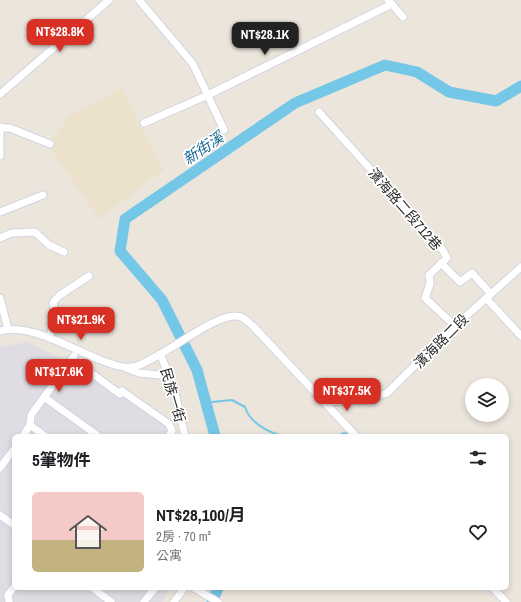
<!DOCTYPE html>
<html lang="zh-TW">
<head>
<meta charset="utf-8">
<style>
	:root { --surface:#fff; --page:#f6f6f6; --text:#202124; --muted:#757577; --accent:#d93025 }
	body { margin:0; font-family:"Archivo Narrow","Noto Sans TC",sans-serif; background:var(--page); color:var(--text); height:100vh; display:flex; flex-direction:column; font-size:15px; white-space:nowrap }
	* { box-sizing:border-box; margin:0 }
	p { font-size:13px; color:var(--muted) }
	.icon { flex:none; width:22px; height:22px; fill:none; stroke:currentColor; stroke-width:2; stroke-linecap:round; stroke-linejoin:round }
	.map { position:relative; flex:1; overflow:hidden }
	.details { position:absolute; left:12px; top:434px; width:497px; height:156px; display:flex; flex-direction:column; background:var(--surface); border-radius:6px; box-shadow:0 2px 6px #0003 }
	.details>* { flex:none }
	.tools { position:absolute; left:465px; top:378px; display:grid; gap:8px }
	.tools a { display:grid; place-items:center; width:44px; height:44px; border-radius:50%; background:var(--surface); box-shadow:0 2px 6px #0003; font-size:20px }
	.price { position:absolute; translate:-50% -34px; padding:0 9px; border-radius:8px; background:var(--accent); color:#fff; font-size:13px; line-height:26px; filter:drop-shadow(0 1px 2px #0008) }
	.price::after { content:''; position:absolute; left:50%; top:24px; width:12px; height:9px; margin-left:-6px; background:inherit; clip-path:polygon(0 0,100% 0,50% 100%) }
	.price.active { background:#222; color:#fff }
	ul { padding:0; list-style:none }
	li { display:flex; align-items:center; gap:12px; height:100px; padding:0 20px }
	li span { display:grid; place-items:center; flex:none; width:112px; height:80px; border-radius:6px; color:#555 }
	li>.icon { margin-inline-start:auto }
	span .icon { width:48px; height:48px; fill:#fffc; stroke-width:1 }
	li b { font-size:17px }
	h2 { display:flex; justify-content:space-between; align-items:center; height:48px; padding:0 20px; font-size:17px }
	.map>svg:first-child { display:block }
	.industrial { fill:#dfdce4 }
	.education { fill:#ece2cc }
	.lines { fill:none; stroke-linecap:round; stroke-linejoin:round }
	.stream { stroke:#75c7e7; stroke-width:2 }
	.river { stroke:#75c7e7; stroke-width:11 }
	.minor-casing { stroke:#d2d4e1; stroke-width:9 }
	.minor { stroke:#fff; stroke-width:7 }
	.labels { text-anchor:middle; dominant-baseline:central; stroke-width:3.5; stroke-linejoin:round; paint-order:stroke }
	.street-label { font-size:14px; fill:#2a2a2a; stroke:#fff }
	.water-label { font-size:15px; font-style:italic; fill:#156592; stroke:#fff }
</style>
</head>
<body>
<div class="map">
<svg width="521" height="602" viewBox="0 0 521 602">
	<rect width="100%" height="100%" fill="#ebe5dc"/>
	<path class="industrial" d="M28,342L93,375L167,424L170,436H14V588H170L162,602H0V347Z"/>
	<path class="education" d="M121,88L164,170L99,219L47,144L71,115Z"/>
	<g class="lines">
		<g class="stream">
			<path d="M212,402L232,400L245,407C250,423 266,431 282,436"/>
			<path d="M338,436L344,433L351,435"/>
		</g>
		<g class="river">
			<path d="M215,436L197,370L162,300L120,251L125,219L295,103L385,65L417,72L449,92L496,101L521,86"/>
			<path d="M212,602L218,588"/>
		</g>
		<g class="minor-casing">
			<g id="minor">
				<path d="M139,0L193,64L224,130"/>
				<path d="M388,0L403,17"/>
				<path d="M0,94L109,0"/>
				<path d="M319,112L442,249L447,258L429,275L430,284L425,298L455,326"/>
				<path d="M144,123L208,95L392,4"/>
				<path d="M0,127V156"/>
				<path d="M0,128H10L50,144"/>
				<path d="M0,212L43,195"/>
				<path d="M0,238L12,233L35,232L49,245L64,252"/>
				<path d="M441,263L460,282L472,273L491,294"/>
				<path d="M0,298L8,329"/>
				<path d="M486,298L521,336"/>
				<path d="M0,331C29,323 71,348 98,359C109,363 124,370 136,366C161,359 214,314 236,316C243,316 247,321 252,325L324,402L367,400L387,393L455,326L521,267"/>
				<path d="M49,338L57,317L53,304L54,301L60,295L89,276"/>
				<path d="M160,354L173,384L185,436"/>
				<path d="M72,359L120,394L122,391L169,424L172,431L169,436"/>
				<path d="M126,368L139,373L170,376"/>
				<path d="M44,397L98,436"/>
				<path d="M324,402L356,436"/>
				<path d="M23,436L30,425"/>
				<path d="M45,436L30,425L31,415L74,356"/>
				<path d="M0,468L14,449"/>
				<path d="M0,515L14,525"/>
				<path d="M93,588L111,602"/>
				<path d="M194,588L218,602"/>
				<path d="M493,588L506,602"/>
				<path d="M9,602L8,595L14,587"/>
				<path d="M144,602L155,588"/>
				<path d="M174,602L184,588"/>
			</g>
		</g>
		<use href="#minor" class="minor"/>
	</g>
	<g class="labels">
		<g class="street-label">
			<text transform="translate(405 209) rotate(49)">濱海路二段712巷</text>
			<text transform="translate(441 341) rotate(-45)">濱海路二段</text>
			<text transform="translate(173 395) rotate(74)">民族一街</text>
		</g>
		<g class="water-label">
			<text transform="translate(203 148) rotate(-34)">新街溪</text>
		</g>
	</g>
</svg>
<div class="tools">
<a><svg class="icon" aria-label="layers" viewBox="0 0 24 24"><path d="M12 4l9 5-9 5-9-5zM3 14l9 5 9-5"/></svg></a>
</div>
<b class="price" style="left:60px;top:53px">NT$28.8K</b>
<b class="price active" style="left:265px;top:56px">NT$28.1K</b>
<b class="price" style="left:81px;top:341px">NT$21.9K</b>
<b class="price" style="left:59px;top:393px">NT$17.6K</b>
<b class="price" style="left:347px;top:412px">NT$37.5K</b>
<section class="details">
<h2>5筆物件<svg class="icon" aria-label="filters" viewBox="0 0 24 24"><path d="M4 7h16M4 17h16"/><circle cx="9" cy="7" r="2"/><circle cx="15" cy="17" r="2"/></svg></h2>
<ul>
<li><span style="background:linear-gradient(#f6c9c9 60%,#c2b280 0)"><svg class="icon" aria-label="home" viewBox="0 0 24 24"><path d="M3 11l9-7 9 7M6 9v11h12V9"/></svg></span><div><b>NT$28,100/月</b><p>2房 · 70 m²</p><p>公寓</p></div><svg class="icon" aria-label="heart" viewBox="0 0 24 24"><path d="M12 20l-8-8c-3-5 5-10 8-4 3-6 11-1 8 4z"/></svg></li>
</ul>
</section>
</div>
</body>
</html>
